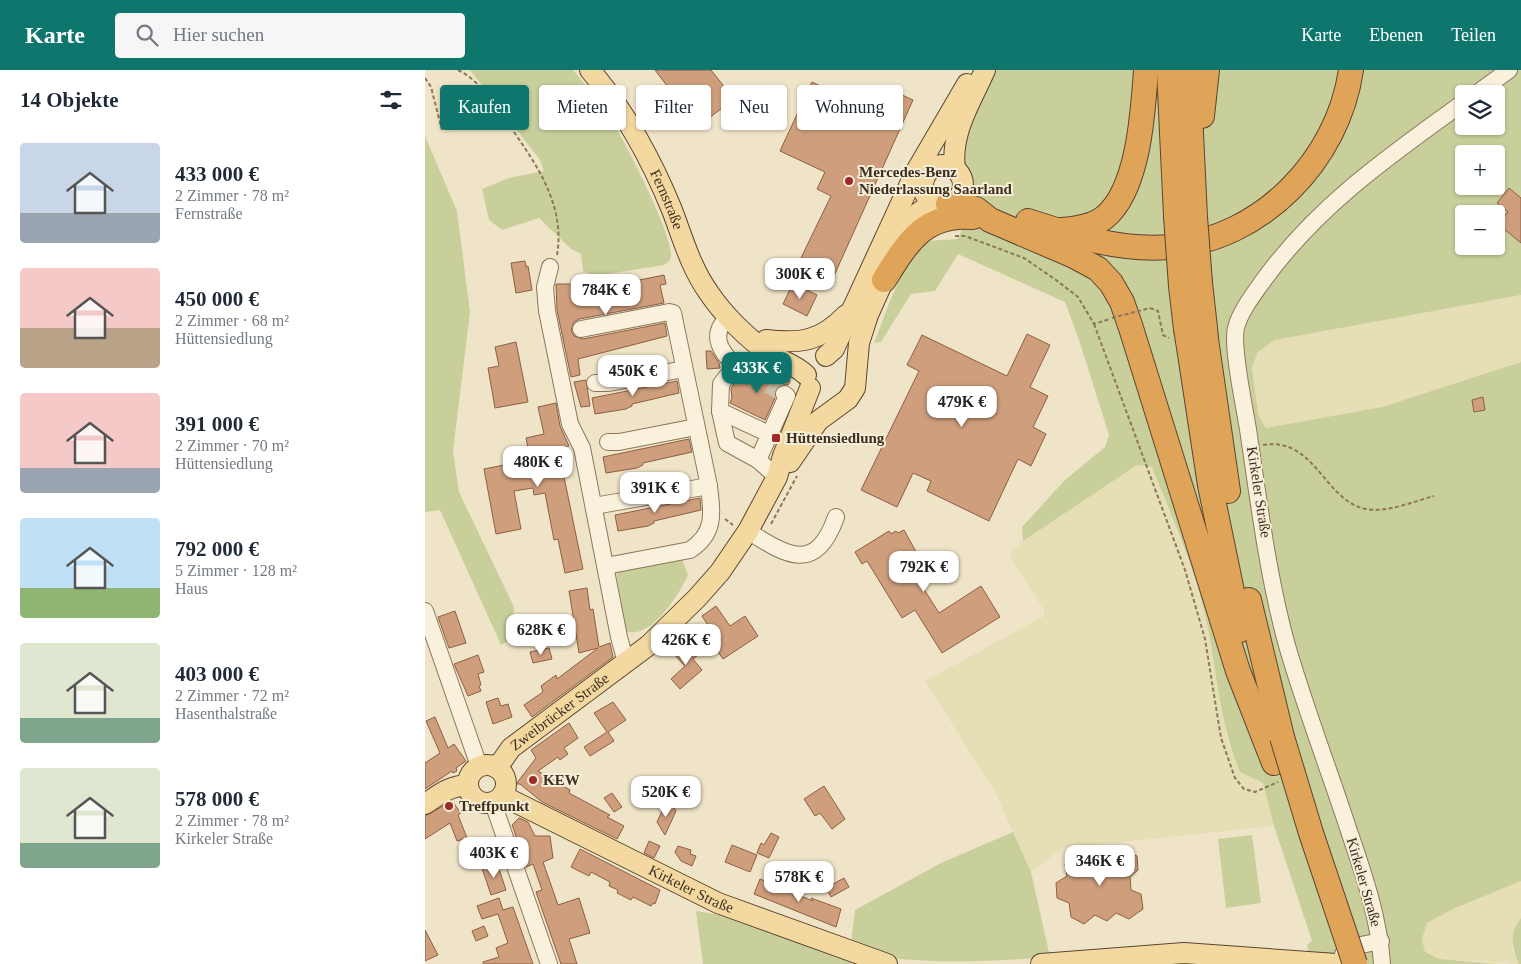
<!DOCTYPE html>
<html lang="de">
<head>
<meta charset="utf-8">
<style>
	:root { --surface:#fff; --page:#f6f6f7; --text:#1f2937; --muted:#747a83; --accent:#0f766e }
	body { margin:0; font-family:Georgia,serif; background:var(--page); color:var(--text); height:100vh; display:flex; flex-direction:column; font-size:19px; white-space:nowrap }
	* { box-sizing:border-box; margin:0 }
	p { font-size:16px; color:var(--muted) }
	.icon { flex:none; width:28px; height:28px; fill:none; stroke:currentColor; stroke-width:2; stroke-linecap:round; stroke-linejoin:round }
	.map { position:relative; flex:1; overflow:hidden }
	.sheet { display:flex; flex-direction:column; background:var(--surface); width:425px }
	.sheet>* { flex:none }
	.hud { position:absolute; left:15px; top:15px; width:475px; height:45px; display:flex; gap:10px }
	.fabs { position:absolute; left:1030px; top:15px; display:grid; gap:10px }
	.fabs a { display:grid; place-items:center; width:50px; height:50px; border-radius:5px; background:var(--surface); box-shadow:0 1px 4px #0004; font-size:25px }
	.price { position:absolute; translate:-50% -42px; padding:0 11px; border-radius:10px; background:#fff; color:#222; font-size:16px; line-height:32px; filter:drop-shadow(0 1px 2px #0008) }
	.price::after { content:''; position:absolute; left:50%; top:30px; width:15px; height:11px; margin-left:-8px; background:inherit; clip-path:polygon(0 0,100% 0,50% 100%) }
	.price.on { background:var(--accent); color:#fff }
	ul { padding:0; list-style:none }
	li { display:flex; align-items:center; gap:15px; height:125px; padding:0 20px }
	li span { display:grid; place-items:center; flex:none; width:140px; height:100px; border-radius:5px; color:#555 }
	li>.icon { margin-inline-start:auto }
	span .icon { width:60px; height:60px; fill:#fffc; stroke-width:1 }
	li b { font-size:21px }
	h2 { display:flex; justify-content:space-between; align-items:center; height:60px; padding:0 20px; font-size:21px }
	.tag { padding:0 18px; border-radius:5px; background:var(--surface); box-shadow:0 1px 4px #0004; font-size:18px; line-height:45px }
	.tag.on { background:var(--accent); color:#fff }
	header { display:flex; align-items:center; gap:30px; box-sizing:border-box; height:70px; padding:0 25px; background:var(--accent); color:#fff }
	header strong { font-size:24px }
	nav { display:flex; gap:28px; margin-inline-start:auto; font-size:18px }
	.search { width:350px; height:45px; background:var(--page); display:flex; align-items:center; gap:12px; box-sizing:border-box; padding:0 18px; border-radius:5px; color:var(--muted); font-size:19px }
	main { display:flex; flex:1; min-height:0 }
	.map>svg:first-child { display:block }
	.farmland { fill:#e6deb5 }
	.green { fill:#c9cf9b; fill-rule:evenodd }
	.building { fill:#cf9f7d; stroke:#8d5f41 }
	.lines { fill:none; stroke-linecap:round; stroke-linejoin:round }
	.minor-tunnel { stroke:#ccc0a6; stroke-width:16; stroke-dasharray:16 8; stroke-linecap:butt }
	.minor-casing { stroke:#8d765c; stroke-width:18 }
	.major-casing { stroke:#5b4430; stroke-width:22 }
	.highway-casing { stroke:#5b4430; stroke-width:26 }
	.path { stroke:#8d765c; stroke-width:2; stroke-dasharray:4 2.5; stroke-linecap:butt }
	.minor { stroke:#faf1dc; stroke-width:16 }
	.major { stroke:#f3d9a0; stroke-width:20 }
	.highway { stroke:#e0a458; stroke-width:24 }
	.highway-bridge-casing { stroke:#5b4430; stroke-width:26; stroke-linecap:butt }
	.path-bridge { stroke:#8d765c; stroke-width:2; stroke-dasharray:4 2.5; stroke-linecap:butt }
	.highway-bridge { stroke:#e0a458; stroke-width:24 }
	.poi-dot { fill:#9e2a2b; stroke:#f7eed8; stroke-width:2 }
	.labels { text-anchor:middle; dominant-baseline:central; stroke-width:4; stroke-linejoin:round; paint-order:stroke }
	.poi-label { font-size:15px; font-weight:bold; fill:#3d2e20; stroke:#f7eed8; text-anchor:start }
	.street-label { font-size:15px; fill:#3d2e20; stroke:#f7eed8 }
</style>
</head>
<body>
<header>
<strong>Karte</strong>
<div class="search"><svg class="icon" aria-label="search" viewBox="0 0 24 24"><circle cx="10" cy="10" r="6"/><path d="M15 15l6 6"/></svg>Hier suchen</div>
<nav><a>Karte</a><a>Ebenen</a><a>Teilen</a></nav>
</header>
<main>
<section class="sheet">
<h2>14 Objekte<svg class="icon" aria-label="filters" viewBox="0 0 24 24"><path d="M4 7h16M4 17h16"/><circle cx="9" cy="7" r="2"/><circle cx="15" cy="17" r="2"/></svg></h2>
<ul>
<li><span style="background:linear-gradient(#c9d6e8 70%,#9aa5b1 0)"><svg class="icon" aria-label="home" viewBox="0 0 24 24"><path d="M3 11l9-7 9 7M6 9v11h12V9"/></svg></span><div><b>433 000 €</b><p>2 Zimmer · 78 m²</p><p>Fernstraße</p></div></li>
<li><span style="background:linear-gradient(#f6c9c9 60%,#b9a48a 0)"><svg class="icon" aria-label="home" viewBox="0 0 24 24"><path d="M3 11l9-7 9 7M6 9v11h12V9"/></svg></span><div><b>450 000 €</b><p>2 Zimmer · 68 m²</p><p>Hüttensiedlung</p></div></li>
<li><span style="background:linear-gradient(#f6c9c9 75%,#9aa5b1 0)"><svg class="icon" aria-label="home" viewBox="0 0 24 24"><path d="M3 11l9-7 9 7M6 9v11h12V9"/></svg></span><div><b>391 000 €</b><p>2 Zimmer · 70 m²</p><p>Hüttensiedlung</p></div></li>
<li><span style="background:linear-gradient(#bfe0f5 70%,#8fb573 0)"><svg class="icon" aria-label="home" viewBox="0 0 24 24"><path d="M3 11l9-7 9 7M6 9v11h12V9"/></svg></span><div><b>792 000 €</b><p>5 Zimmer · 128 m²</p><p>Haus</p></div></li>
<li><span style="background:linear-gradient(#dfe7d0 75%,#7fa58c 0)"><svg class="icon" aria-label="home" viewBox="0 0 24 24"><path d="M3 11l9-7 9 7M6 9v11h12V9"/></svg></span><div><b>403 000 €</b><p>2 Zimmer · 72 m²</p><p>Hasenthalstraße</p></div></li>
<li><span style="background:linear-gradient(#dfe7d0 75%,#7fa58c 0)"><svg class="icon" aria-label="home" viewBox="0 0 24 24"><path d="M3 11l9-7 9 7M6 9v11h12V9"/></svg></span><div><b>578 000 €</b><p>2 Zimmer · 78 m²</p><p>Kirkeler Straße</p></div></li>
</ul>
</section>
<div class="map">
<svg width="1096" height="894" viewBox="0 0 1096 894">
	<rect width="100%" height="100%" fill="#f0e4c8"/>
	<g class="farmland">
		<path d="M1096,225V292L957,337L841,358L833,344L827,297L833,282L850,270Z"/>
		<path d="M712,394L727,397L766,500L781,548L803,675L832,711L838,713L849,756L638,778L606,802L570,722L500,611L619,546V540L586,489V482L598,471Z"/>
		<path d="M1096,811V848L1089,855L1086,876L1094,894L1014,889L1000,882L997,869L1002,853L1028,839Z"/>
	</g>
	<g class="green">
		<path d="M45,0H148C163,18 178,36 190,56C202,76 249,167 246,187C245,191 242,193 239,195L170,206L158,201L156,184L146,179L114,148L77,160L64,150L57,119L84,108L119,101L115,90Z"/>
		<path d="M568,0H1096V225L850,270L833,282L827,297L833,344L841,358L957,337L1096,292V811L1028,839L1002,853L997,869L1000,882L1014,889L1072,894H886L882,875L887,871L849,756L838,713L815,702C794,652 792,600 781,549C769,496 746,446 727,397L712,395L598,471L597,457L640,410L680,377L684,365L654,270L640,232L533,184L510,221L486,224L456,272L449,273C458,251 480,184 499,173C508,169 523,170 533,169L552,123C546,116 533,92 534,84C535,55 556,25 568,0ZM1039,24H1071V56H1039ZM1039,84H1071V116H1039ZM1039,144H1071V176H1039Z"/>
		<path d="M0,66L32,141L45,242L28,381L34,422L89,537L86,569L76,575L15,440L0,442Z"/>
		<path d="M257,489L263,505C255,523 234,555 215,561C211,563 205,562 200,562L191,500Z"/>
		<path d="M588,762L606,802L625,887C573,891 517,894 465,888C452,884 439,878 426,873L430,840L516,793Z"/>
		<path d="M827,765L836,833L801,838L793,769Z"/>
		<path d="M271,841L306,847L428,894H278Z"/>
		<path d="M1096,848V894H1094C1087,878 1083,862 1096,848Z"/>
	</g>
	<g class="building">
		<path d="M230,0H286L309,29L280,51L268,50Z"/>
		<path d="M387,12L448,41L453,31L469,38L475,24L488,30L408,208L374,192L406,126L392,119L400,102L355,81Z"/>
		<path d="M1084,118L1096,128V173L1073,154L1083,142L1072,133Z"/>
		<path d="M100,191L101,197L103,196L107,220L91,223L86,193Z"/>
		<path d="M239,205L241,214L235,215L239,233L154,249L149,252L146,260L149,266L158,269L240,253L242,266L153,289L155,305L146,307L132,240L131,214H154L155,222Z"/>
		<path d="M368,213L392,225L382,246L358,234Z"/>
		<path d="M602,264L625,275L605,317L623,326L608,357L621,364L606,396L593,389L564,451L502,421L506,411L488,403L472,437L436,420L494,301L482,295L497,265L582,306Z"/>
		<path d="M91,272L103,332L70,338L63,298L74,296L70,277Z"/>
		<path d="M281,281H286L294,293L295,298L282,299Z"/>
		<path d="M345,301L365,311L363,315H355L350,319V328L340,350L305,333L307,328L306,318L312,310L321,314L326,313L332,306H340Z"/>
		<path d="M161,310L165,336L156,337L149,312Z"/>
		<path d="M252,311L254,323L207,334V336L201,339L170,344L167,328Z"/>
		<path d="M1058,327L1060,340L1049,342L1047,330Z"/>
		<path d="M131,333L135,356L144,376L133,378L158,499L140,503L133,469L129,470L120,423L109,425L108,418L89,421L96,459L71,464L59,399L84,394L85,399L106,394L101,368L119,364L113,337Z"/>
		<path d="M264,369L267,382L218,393V395L212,398L181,403L178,387Z"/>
		<path d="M275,428L276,440L229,451V453L223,456L193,461L190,445Z"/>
		<path d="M479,460L494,487L483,494L514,543L556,516L575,547L517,583L490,540L477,548L442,491L437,494L430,482L464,461L466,464L471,461L473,463Z"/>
		<path d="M162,518L165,540L168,539L174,577L185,573L188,587L107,647L99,635L118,622L116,616L131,605L132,609L173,578L154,583L144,521Z"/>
		<path d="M291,536L305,556L320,546L333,566L298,589L285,570L290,566L277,546Z"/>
		<path d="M30,541L41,573L24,578L13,547Z"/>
		<path d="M262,572L273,585L268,589L277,600L255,619L246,609L260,596L249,584Z"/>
		<path d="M124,578L127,589L108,593L105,582Z"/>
		<path d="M53,585L59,602L53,604L56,615L54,616L56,621L43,626L29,594Z"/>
		<path d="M73,628L76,636L83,634L87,647L68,654L61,632Z"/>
		<path d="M188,632L201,650L183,662L189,671L165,686L159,677L182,662L169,643Z"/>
		<path d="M10,647L23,678L29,674L41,691L31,698L32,701L28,703L27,701L0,719V693L15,683L1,651Z"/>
		<path d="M144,653L153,668L139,678L143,684L135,690L133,687L113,701L145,720L144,723L185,745L182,747L199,756L192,769L117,732L95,714H91L111,688L106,680Z"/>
		<path d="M399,716L420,749L407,759L395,743L390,746L379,729Z"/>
		<path d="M187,723L197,737L189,742L179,728Z"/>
		<path d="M27,731L36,743L33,745L42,768L32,771L25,753L0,769V746Z"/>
		<path d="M247,734L251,741L240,765L232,752L238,739Z"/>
		<path d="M94,748L103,752L110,766H125L128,788L118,792L133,835L154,828L165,863L144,869L152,894H136L111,822L117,820L108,794L101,797L89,760L87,755Z"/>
		<path d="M346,763L354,767L344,788L332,783L336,773L339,775Z"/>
		<path d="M224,771L235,776L229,788L219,783Z"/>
		<path d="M307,775L332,785L325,802L300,792Z"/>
		<path d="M253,776L266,780L265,784L271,786L267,796L256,791L250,782Z"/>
		<path d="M155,779L235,820L230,834L228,833L226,836L208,827L206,830L192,823L193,820L184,816L185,812L166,802L164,806L146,797Z"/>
		<path d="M697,780L712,786L713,800L705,807L706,820L716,824L718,839L704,849L691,843L682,851L670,845L659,854L646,847L644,833L632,828L631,813L642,806L640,794L652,784L662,790L674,782L687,787Z"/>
		<path d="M72,793L81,820L66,825L57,798Z"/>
		<path d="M419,808L424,817L406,827L401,818Z"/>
		<path d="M335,809L388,831L386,828L416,839L411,857L329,824Z"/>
		<path d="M74,828L78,840L88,837L108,894H58V892L74,887L71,878L83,873L73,844L57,849L52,836Z"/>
		<path d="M59,856L63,866L51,871L47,861Z"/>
		<path d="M0,860L13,885L0,891Z"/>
	</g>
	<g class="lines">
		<path class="minor-tunnel" d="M322,304L359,324"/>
		<g class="minor-casing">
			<g id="minor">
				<path d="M1051,24L1084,0"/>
				<path d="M125,197L120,217L122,241L145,354L157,378L194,567L201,593"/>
				<path d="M304,247C279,267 302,291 322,304"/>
				<path d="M156,259L244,242L248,243L284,416C287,443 291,463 265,480L181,496"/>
				<path d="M310,296L296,314L295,341L344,364"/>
				<path d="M336,297L344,284"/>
				<path d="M170,313H184L259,299"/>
				<path d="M295,341L302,373L333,390"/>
				<path d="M183,372H194L271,357"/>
				<path d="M352,407L333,390L362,326L359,324"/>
				<path d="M169,436L284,416"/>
				<path d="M323,461C362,486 391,504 411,447"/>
				<path d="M0,541L54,696"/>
				<path d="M68,733L124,894"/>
				<path d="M918,884L926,877L956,871"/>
				<path d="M957,894C954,848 939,805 924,761C904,700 881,640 863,579C844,513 834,434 824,366C821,343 806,278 811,258C815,242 828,225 838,211C892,136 964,86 1039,32"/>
			</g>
		</g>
		<g class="major-casing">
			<g id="major">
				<path id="s1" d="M165,0C199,40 227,91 247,140C258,169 266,198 284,223C298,244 322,268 342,282C355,291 370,294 381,305"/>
				<circle cx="518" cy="115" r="20"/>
				<path d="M530,99C525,63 546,32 560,0"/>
				<path d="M341,270C376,274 396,271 421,245"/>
				<path d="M401,286L409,279L490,103L542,14"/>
				<path d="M365,392L393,351L423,329L430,318L434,273L443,245L482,158L493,143L509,132"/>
				<circle cx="62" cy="714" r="19"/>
				<path id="s2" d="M72,698L86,678L224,575L272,528L295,502L323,461L352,407L358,386L385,318"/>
				<path id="s3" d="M78,726L293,833L462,894"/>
				<path d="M0,734C15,724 24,716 43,715"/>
				<path d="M616,894L759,883L911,894"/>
			</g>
		</g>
		<g class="highway-casing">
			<g id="highway">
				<path d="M744,0L751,146"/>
				<path d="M763,0L770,147"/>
				<path d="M777,46L782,0"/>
				<path d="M523,134H536L551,139L565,150L649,186L673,199L686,213L697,232L706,258L813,601L849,693"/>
				<path d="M603,151C649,166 695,181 744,177C837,169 913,90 926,0"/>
				<path d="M636,160C651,159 668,157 680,147C714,119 718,41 721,0"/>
				<path d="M459,210C482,173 499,143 548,147"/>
				<path d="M775,213L780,258"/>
				<path d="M756,216L761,259"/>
				<path d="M781,269L803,421"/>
				<path d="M763,271L785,415L815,560"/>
				<path d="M824,530L857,667"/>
			</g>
		</g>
		<g class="path">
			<path d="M33,0C55,11 66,30 80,49C108,90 141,132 132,185"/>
			<path d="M0,8L6,17L17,60"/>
			<path d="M530,166H540L599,188L631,210L653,227L669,254L685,249"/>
			<path d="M725,238L733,241L738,265L744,268"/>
			<path d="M669,254L760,500L780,569L796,668L810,708L819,719L830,722L853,712"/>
			<path d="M838,375C890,366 899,431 941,439C962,443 990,431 1009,426"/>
			<path d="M300,449L308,455"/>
			<path d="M346,454L372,406"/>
		</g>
		<use href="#minor" class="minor"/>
		<use href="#major" class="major"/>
		<use href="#highway" class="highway"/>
		<g class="highway-bridge-casing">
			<g id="highway-bridge">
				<path d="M751,146L756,216"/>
				<path d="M770,147L775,213"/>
				<path d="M780,258L781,269"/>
				<path d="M761,259L763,271"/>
				<path d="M857,667L886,763L930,894"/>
			</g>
		</g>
		<path class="path-bridge" d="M687,248L725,238"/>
		<use href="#highway-bridge" class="highway-bridge"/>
	</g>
	<g class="poi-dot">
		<circle cx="424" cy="111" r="5"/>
		<rect x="346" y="363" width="10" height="10" rx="2.5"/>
		<circle cx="108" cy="710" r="5"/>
		<circle cx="24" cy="736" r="5"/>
	</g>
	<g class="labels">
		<g class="poi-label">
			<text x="434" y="102">Mercedes-Benz<tspan x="434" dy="17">Niederlassung Saarland</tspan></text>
			<text x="361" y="368">Hüttensiedlung</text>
			<text x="118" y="710">KEW</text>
			<text x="34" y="736">Treffpunkt</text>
		</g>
		<g class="street-label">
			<text stroke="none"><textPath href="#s1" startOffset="151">Fernstraße</textPath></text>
			<text transform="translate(834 422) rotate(81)">Kirkeler Straße</text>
			<text stroke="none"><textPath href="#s2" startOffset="85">Zweibrücker Straße</textPath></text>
			<text transform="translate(939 812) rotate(74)">Kirkeler Straße</text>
			<text stroke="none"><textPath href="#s3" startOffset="210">Kirkeler Straße</textPath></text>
		</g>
	</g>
</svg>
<div class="fabs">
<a><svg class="icon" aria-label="layers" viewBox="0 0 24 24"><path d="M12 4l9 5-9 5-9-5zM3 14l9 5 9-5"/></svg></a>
<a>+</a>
<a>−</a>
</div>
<b class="price" style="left:375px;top:230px">300K €</b>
<b class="price" style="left:181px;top:246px">784K €</b>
<b class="price on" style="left:332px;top:324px">433K €</b>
<b class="price" style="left:208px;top:327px">450K €</b>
<b class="price" style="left:537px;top:358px">479K €</b>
<b class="price" style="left:113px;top:418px">480K €</b>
<b class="price" style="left:230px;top:444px">391K €</b>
<b class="price" style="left:499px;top:523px">792K €</b>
<b class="price" style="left:116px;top:586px">628K €</b>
<b class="price" style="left:261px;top:596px">426K €</b>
<b class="price" style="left:241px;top:748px">520K €</b>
<b class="price" style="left:69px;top:809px">403K €</b>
<b class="price" style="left:675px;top:817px">346K €</b>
<b class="price" style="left:374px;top:833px">578K €</b>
<div class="hud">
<a class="tag on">Kaufen</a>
<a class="tag">Mieten</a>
<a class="tag">Filter</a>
<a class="tag">Neu</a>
<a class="tag">Wohnung</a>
</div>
</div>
</main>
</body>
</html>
